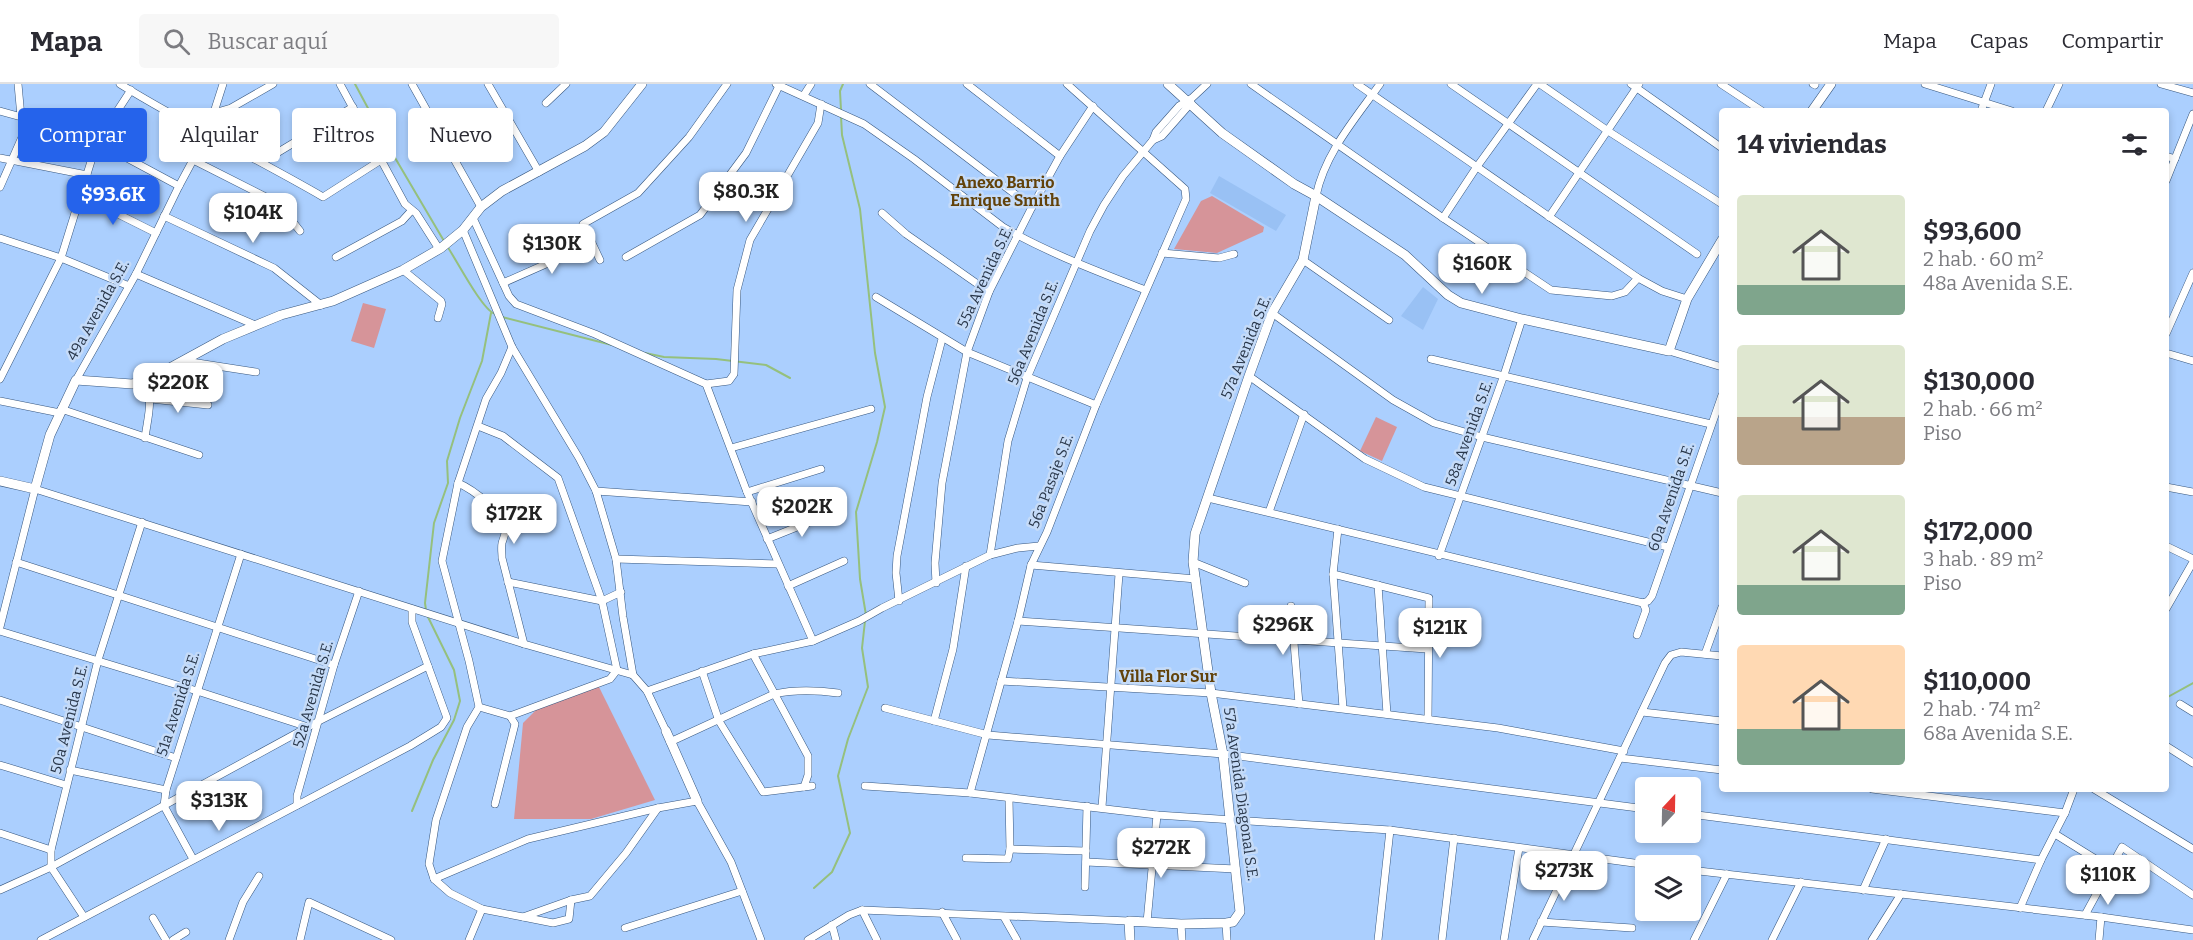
<!DOCTYPE html>
<html lang="es">
<head>
<meta charset="utf-8">
<style>
	:root { --surface:#fff; --page:#f7f7f7; --text:#2b2b33; --muted:#7c7c81; --line:#e1e1e2; --accent:#2563eb }
	body { margin:0; font-family:Bitter,serif; background:var(--page); color:var(--text); height:100vh; display:flex; flex-direction:column; font-size:22px; white-space:nowrap }
	* { box-sizing:border-box; margin:0 }
	p { font-size:20px; color:var(--muted) }
	.icon { flex:none; width:33px; height:33px; fill:none; stroke:currentColor; stroke-width:2; stroke-linecap:round; stroke-linejoin:round }
	.map { position:relative; flex:1; overflow:hidden }
	.side { position:absolute; left:1719px; top:24px; width:450px; height:684px; display:flex; flex-direction:column; background:var(--surface); border-radius:6px; box-shadow:0 3px 9px #0003 }
	.side>* { flex:none }
	.banner { position:absolute; left:18px; top:24px; width:570px; height:54px; display:flex; gap:12px }
	.needle { width:39px; rotate:22deg }
	.buttons { position:absolute; left:1635px; top:693px; display:grid; gap:12px }
	.buttons a { display:grid; place-items:center; width:66px; height:66px; border-radius:6px; background:var(--surface); box-shadow:0 3px 9px #0003; font-size:30px }
	.price { position:absolute; translate:-50% -51px; padding:0 14px; border-radius:12px; background:#fff; color:#222; font-size:20px; line-height:39px; filter:drop-shadow(0 2px 3px #0008) }
	.price::after { content:''; position:absolute; left:50%; top:36px; width:18px; height:14px; margin-left:-9px; background:inherit; clip-path:polygon(0 0,100% 0,50% 100%) }
	.price.on { background:var(--accent); color:#fff }
	ul { padding:0; list-style:none }
	li { display:flex; align-items:center; gap:18px; height:150px; padding:0 18px }
	li span { display:grid; place-items:center; flex:none; width:168px; height:120px; border-radius:6px; color:#555 }
	li>.icon { margin-inline-start:auto }
	span .icon { width:72px; height:72px; fill:#fffc; stroke-width:1 }
	li b { font-size:26px }
	h2 { display:flex; justify-content:space-between; align-items:center; height:72px; padding:0 18px; font-size:26px }
	.tag { padding:0 21px; border-radius:6px; background:var(--surface); box-shadow:0 3px 9px #0003; font-size:21px; line-height:54px }
	.tag.on { background:var(--accent); color:#fff }
	header { display:flex; align-items:center; gap:36px; box-sizing:border-box; height:84px; padding:0 30px; background:var(--surface); border-bottom:2px solid var(--line) }
	header strong { font-size:28px }
	nav { display:flex; gap:33px; margin-inline-start:auto; font-size:21px }
	.search { width:420px; height:54px; background:var(--page); display:flex; align-items:center; gap:15px; box-sizing:border-box; padding:0 21px; border-radius:6px; color:var(--muted); font-size:22px }
	.map>svg:first-child { display:block }
	.built { fill:#99c1f4 }
	.green { fill:#d69499 }
	.lines { fill:none; stroke-linecap:round; stroke-linejoin:round }
	.stream { stroke:#95c07d; stroke-width:2 }
	.street-casing { stroke:#37577f; stroke-width:8 }
	.secondary-casing { stroke:#37577f; stroke-width:10 }
	.street { stroke:#fff; stroke-width:7 }
	.secondary { stroke:#fff; stroke-width:9 }
	.labels { text-anchor:middle; dominant-baseline:central; stroke-width:5; stroke-linejoin:round; paint-order:stroke }
	.street-label { font-size:15px; fill:#283649; stroke:#c5dbf8 }
	.neighbourhood-label { font-size:16px; font-weight:bold; fill:#62420a; stroke:#c5dbf8 }
</style>
</head>
<body>
<header>
<strong>Mapa</strong>
<div class="search"><svg class="icon" aria-label="search" viewBox="0 0 24 24"><circle cx="10" cy="10" r="6"/><path d="M15 15l6 6"/></svg>Buscar aquí</div>
<nav><a>Mapa</a><a>Capas</a><a>Compartir</a></nav>
</header>
<div class="map">
<svg width="2193" height="856" viewBox="0 0 2193 856">
	<rect width="100%" height="100%" fill="#abcffe"/>
	<g class="built">
		<path d="M1219,92L1286,131L1276,147L1210,109Z"/>
		<path d="M1423,203L1438,215L1423,246L1401,232Z"/>
	</g>
	<g class="green">
		<path d="M1212,112L1264,143L1263,148L1217,169L1174,165L1201,117Z"/>
		<path d="M363,219L386,225L374,264L351,257Z"/>
		<path d="M1376,333L1397,343L1382,377L1360,367Z"/>
		<path d="M598,601L655,716L591,735H514L523,639L540,622Z"/>
	</g>
	<g class="lines">
		<g class="stream">
			<path d="M355,0L391,67L444,157"/>
			<path d="M841,26L840,7L843,0"/>
			<path d="M841,32L842,51L860,125L875,269L885,323L877,358L856,428L860,495L866,531"/>
			<path d="M447,162C456,175 482,226 495,230"/>
			<path d="M502,233L612,261"/>
			<path d="M645,269L664,273L716,275L766,281L790,294"/>
			<path d="M426,526L425,519L434,439L448,399L447,377L460,334L482,277L491,229"/>
			<path d="M2166,614L2193,599"/>
			<path d="M412,727L433,676L454,636L460,617L454,586L427,531"/>
			<path d="M814,804L832,788L850,749L838,692L848,655L868,603L862,564L865,537"/>
		</g>
		<g class="street-casing">
			<g id="street">
				<path d="M18,0L21,33"/>
				<path d="M120,0C186,41 256,74 323,113L381,76"/>
				<path d="M340,0L405,120L416,129L439,165"/>
				<path d="M412,0L481,123"/>
				<path d="M488,0L539,88"/>
				<path d="M776,0L864,40L914,75L1003,143C1048,169 1097,187 1145,206"/>
				<path d="M870,0L1032,123"/>
				<path d="M967,0L1060,72"/>
				<path d="M1251,0L1443,134L1551,206L1612,212L1625,208L1638,194"/>
				<path d="M1357,0L1638,194L1662,207L1687,215"/>
				<path d="M1451,0L1697,170"/>
				<path d="M1540,0L1608,47L1722,120"/>
				<path d="M1631,0L1722,64"/>
				<path d="M1721,0L1762,27"/>
				<path d="M1813,0L1815,1"/>
				<path d="M1925,0L2012,27"/>
				<path d="M2161,0L2193,9"/>
				<path d="M804,11L811,0"/>
				<path d="M546,19L566,0"/>
				<path d="M0,27L54,42L97,58L179,102"/>
				<path d="M1981,27L1991,0"/>
				<path d="M2046,27L2059,0"/>
				<path d="M214,29L231,24L273,0"/>
				<path d="M1153,56L1162,52L1191,19"/>
				<path d="M2166,72L2175,75"/>
				<path d="M0,74L87,91"/>
				<path d="M193,76L278,119L300,147"/>
				<path d="M262,78L353,23"/>
				<path d="M2166,97L2193,30"/>
				<path d="M0,103L30,35"/>
				<path d="M82,112L156,149"/>
				<path d="M1316,112C1325,69 1355,35 1380,0"/>
				<path d="M882,129L906,150L989,208"/>
				<path d="M164,132L274,184L321,221"/>
				<path d="M1549,133L1639,0"/>
				<path d="M473,134L509,212L516,220L595,250L706,300L729,297L734,290L737,206L750,156L818,39L821,20"/>
				<path d="M1443,134L1476,84L1537,0"/>
				<path d="M463,146L512,263L579,374L596,407L616,475L623,533L633,591"/>
				<path d="M0,154L61,174L129,202"/>
				<path d="M1162,169L1219,174L1234,170"/>
				<path d="M336,173L402,137L411,127"/>
				<path d="M626,173L700,131L746,69L779,2"/>
				<path d="M600,176L583,140L638,109L689,53L727,0"/>
				<path d="M1303,176L1389,236"/>
				<path d="M403,186L441,217L442,220L438,234"/>
				<path d="M136,190L255,241"/>
				<path d="M503,199L591,160"/>
				<path d="M876,213L967,268L1096,321"/>
				<path d="M1272,229L1393,316L1434,339L1482,353L1722,409"/>
				<path d="M2166,250L2193,189"/>
				<path d="M512,263L501,289L486,315L458,399L442,477L469,577L479,623L467,643L436,736L429,780L434,795L450,809L482,825L523,833L571,816L590,812L626,769L658,724"/>
				<path d="M1669,267L1722,283"/>
				<path d="M2166,269L2193,277"/>
				<path d="M186,275L191,278L256,288"/>
				<path d="M1431,275L1711,340"/>
				<path d="M1249,292L1365,375L1424,403L1668,463"/>
				<path d="M0,295L61,174L97,58L131,6"/>
				<path d="M76,296L136,190L179,102L207,50L223,0"/>
				<path d="M706,300L747,408L813,557"/>
				<path d="M151,315L208,321"/>
				<path d="M0,317L60,329"/>
				<path d="M61,325L199,371"/>
				<path d="M478,342L503,352L558,394L602,517L617,586L610,595L510,632L479,623"/>
				<path d="M145,354C148,331 153,319 146,297"/>
				<path d="M731,364L871,325"/>
				<path d="M458,399C472,405 505,429 505,445C506,450 503,455 502,459C501,464 502,469 502,474L524,560"/>
				<path d="M2166,403L2193,408"/>
				<path d="M596,407L752,418"/>
				<path d="M747,408L821,385"/>
				<path d="M1208,414L1643,519"/>
				<path d="M1269,428L1304,330"/>
				<path d="M1338,445L1333,490L1343,624"/>
				<path d="M767,455L827,431"/>
				<path d="M2166,462L2193,475"/>
				<path d="M990,471L1008,357L1027,294L1090,147L1104,121L1123,92L1153,56L1156,48L1179,22L1192,14L1207,0"/>
				<path d="M1439,472L1504,291L1522,235"/>
				<path d="M616,475L778,480"/>
				<path d="M16,478L334,581"/>
				<path d="M1193,478L1245,499"/>
				<path d="M1031,481L1196,495"/>
				<path d="M1333,490L1429,514L1428,635"/>
				<path d="M508,498L602,517L621,508"/>
				<path d="M936,499L935,479L942,399L967,268L989,208L1032,123L1060,72L1093,22"/>
				<path d="M1378,501L1387,630"/>
				<path d="M788,502L844,477"/>
				<path d="M899,517L896,489L897,472L927,313L942,255"/>
				<path d="M1643,519L1648,517L1652,512L1722,311"/>
				<path d="M1291,522L1299,620"/>
				<path d="M2166,525L2193,478"/>
				<path d="M1018,537L1427,565"/>
				<path d="M0,543L35,405L524,560L633,591L647,607L666,647"/>
				<path d="M0,547L197,607L308,643"/>
				<path d="M1637,551L1646,526L1643,519"/>
				<path d="M753,570L808,672V691L804,703"/>
				<path d="M1705,570L1722,523"/>
				<path d="M702,587L719,637L763,708L812,702"/>
				<path d="M1001,597L1211,609L1498,644L1624,667"/>
				<path d="M647,607L753,570L813,557L859,537L882,524L990,471L1018,464L1039,462"/>
				<path d="M0,616L176,674"/>
				<path d="M2180,620L2193,628"/>
				<path d="M885,624L988,651L1223,670L1646,725"/>
				<path d="M1642,628L1722,637"/>
				<path d="M934,637L953,565L966,482"/>
				<path d="M670,658L774,610C796,605 816,606 838,609"/>
				<path d="M2166,662L2193,679"/>
				<path d="M1620,674L1722,686"/>
				<path d="M0,681L66,701"/>
				<path d="M70,686L166,706"/>
				<path d="M865,702L970,709L1157,731L1390,746L1656,782"/>
				<path d="M1872,705L2065,729"/>
				<path d="M2094,705L2193,765"/>
				<path d="M970,709L1018,537L1031,481L1047,448L1096,321L1186,115L1185,105L1067,0"/>
				<path d="M495,720L515,640L510,632"/>
				<path d="M297,721V712L334,581L359,507"/>
				<path d="M1102,723L1119,490"/>
				<path d="M1690,730L2041,776"/>
				<path d="M0,749L51,766"/>
				<path d="M2055,750L2110,784"/>
				<path d="M1010,765L1086,767"/>
				<path d="M966,774L1008,775L1010,765L1009,715"/>
				<path d="M193,775L164,722L166,706L241,470"/>
				<path d="M1086,778L1236,785"/>
				<path d="M1690,786L2101,833L2193,846"/>
				<path d="M434,795L528,755L658,724L697,717L731,778L761,856"/>
				<path d="M1085,803L1087,722"/>
				<path d="M0,806L51,783L319,637L428,582"/>
				<path d="M1863,806L1886,755"/>
				<path d="M2020,824L2041,776L2065,729L2074,705"/>
				<path d="M862,826L877,856"/>
				<path d="M942,828L957,856"/>
				<path d="M2085,831L2122,763L2193,811"/>
				<path d="M84,833L51,783V766L98,576L142,438"/>
				<path d="M523,833L553,839L569,835L571,816"/>
				<path d="M1004,833L1017,856"/>
				<path d="M153,834L166,856"/>
				<path d="M1147,838L1157,731"/>
				<path d="M1541,838L1632,844"/>
				<path d="M1226,839L1227,856"/>
				<path d="M1181,840L1182,856"/>
				<path d="M832,841L836,856"/>
				<path d="M625,844L742,807"/>
				<path d="M41,856L410,662L441,643L447,634L412,538V525"/>
				<path d="M173,856L186,848"/>
				<path d="M229,856L243,818L259,792"/>
				<path d="M300,856L309,818L391,856"/>
				<path d="M469,856L482,825"/>
				<path d="M808,856L849,831L862,826L1129,837"/>
				<path d="M1378,856L1390,746"/>
				<path d="M1442,856L1454,754"/>
				<path d="M1504,856L1519,764"/>
				<path d="M1533,856L1665,579L1671,571L1681,568L1722,572"/>
				<path d="M1694,856L1727,790"/>
				<path d="M1772,856L1801,798"/>
				<path d="M1872,856L1901,810"/>
				<path d="M2099,856L2101,833"/>
			</g>
		</g>
		<g class="secondary-casing">
			<g id="secondary">
				<path d="M1168,0L1222,49L1294,100L1316,112L1405,171L1448,211L1461,219L1522,235L1669,267L1687,215L1722,156"/>
				<path d="M1812,27L1831,0"/>
				<path d="M0,397L35,405L50,351L76,296L132,300L146,297L223,255L281,231L333,217L403,186L441,164L463,146L481,123L502,107L585,62L604,48L642,0"/>
				<path d="M666,647L697,717"/>
				<path d="M1130,856L1129,837L1181,840L1226,839L1233,838L1240,828L1223,670L1211,609L1193,478L1195,450L1249,292L1272,229L1303,176L1316,112"/>
			</g>
		</g>
		<use href="#street" class="street"/>
		<use href="#secondary" class="secondary"/>
	</g>
	<g class="labels">
		<g class="street-label">
			<text transform="translate(985 193) rotate(-65)">55a Avenida S.E.</text>
			<text transform="translate(98 226) rotate(-61)">49a Avenida S.E.</text>
			<text transform="translate(1033 248) rotate(-68)">56a Avenida S.E.</text>
			<text transform="translate(1246 263) rotate(-68)">57a Avenida S.E.</text>
			<text transform="translate(1469 349) rotate(-70)">58a Avenida S.E.</text>
			<text transform="translate(1051 397) rotate(-69)">56a Pasaje S.E.</text>
			<text transform="translate(1671 413) rotate(-71)">60a Avenida S.E.</text>
			<text transform="translate(313 610) rotate(-74)">52a Avenida S.E.</text>
			<text transform="translate(178 620) rotate(-72)">51a Avenida S.E.</text>
			<text transform="translate(69 635) rotate(-76)">50a Avenida S.E.</text>
			<text transform="translate(1241 710) rotate(82)">57a Avenida Diagonal S.E.</text>
		</g>
		<g class="neighbourhood-label">
			<text x="1005" y="98">Anexo Barrio<tspan x="1005" dy="18">Enrique Smith</tspan></text>
			<text x="1168" y="592">Villa Flor Sur</text>
		</g>
	</g>
</svg>
<div class="buttons">
<a><svg class="needle" viewBox="-14 -14 28 28"><path d="M0-13l5 13h-10z" fill="#e53935"/><path d="M0 13l5-13h-10z" fill="#7c7c81"/></svg></a>
<a><svg class="icon" aria-label="layers" viewBox="0 0 24 24"><path d="M12 4l9 5-9 5-9-5zM3 14l9 5 9-5"/></svg></a>
</div>
<b class="price" style="left:746px;top:139px">$80.3K</b>
<b class="price on" style="left:113px;top:142px">$93.6K</b>
<b class="price" style="left:253px;top:160px">$104K</b>
<b class="price" style="left:552px;top:191px">$130K</b>
<b class="price" style="left:1482px;top:211px">$160K</b>
<b class="price" style="left:178px;top:330px">$220K</b>
<b class="price" style="left:802px;top:454px">$202K</b>
<b class="price" style="left:514px;top:461px">$172K</b>
<b class="price" style="left:1283px;top:572px">$296K</b>
<b class="price" style="left:1440px;top:575px">$121K</b>
<b class="price" style="left:219px;top:748px">$313K</b>
<b class="price" style="left:1161px;top:795px">$272K</b>
<b class="price" style="left:1564px;top:818px">$273K</b>
<b class="price" style="left:2108px;top:822px">$110K</b>
<div class="banner">
<a class="tag on">Comprar</a>
<a class="tag">Alquilar</a>
<a class="tag">Filtros</a>
<a class="tag">Nuevo</a>
</div>
<section class="side">
<h2>14 viviendas<svg class="icon" aria-label="filters" viewBox="0 0 24 24"><path d="M4 7h16M4 17h16"/><circle cx="9" cy="7" r="2"/><circle cx="15" cy="17" r="2"/></svg></h2>
<ul>
<li><span style="background:linear-gradient(#dfe7d0 75%,#7fa58c 0)"><svg class="icon" aria-label="home" viewBox="0 0 24 24"><path d="M3 11l9-7 9 7M6 9v11h12V9"/></svg></span><div><b>$93,600</b><p>2 hab. · 60 m²</p><p>48a Avenida S.E.</p></div></li>
<li><span style="background:linear-gradient(#dfe7d0 60%,#b9a48a 0)"><svg class="icon" aria-label="home" viewBox="0 0 24 24"><path d="M3 11l9-7 9 7M6 9v11h12V9"/></svg></span><div><b>$130,000</b><p>2 hab. · 66 m²</p><p>Piso</p></div></li>
<li><span style="background:linear-gradient(#dfe7d0 75%,#7fa58c 0)"><svg class="icon" aria-label="home" viewBox="0 0 24 24"><path d="M3 11l9-7 9 7M6 9v11h12V9"/></svg></span><div><b>$172,000</b><p>3 hab. · 89 m²</p><p>Piso</p></div></li>
<li><span style="background:linear-gradient(#ffd9b3 70%,#7fa58c 0)"><svg class="icon" aria-label="home" viewBox="0 0 24 24"><path d="M3 11l9-7 9 7M6 9v11h12V9"/></svg></span><div><b>$110,000</b><p>2 hab. · 74 m²</p><p>68a Avenida S.E.</p></div></li>
</ul>
</section>
</div>
</body>
</html>
